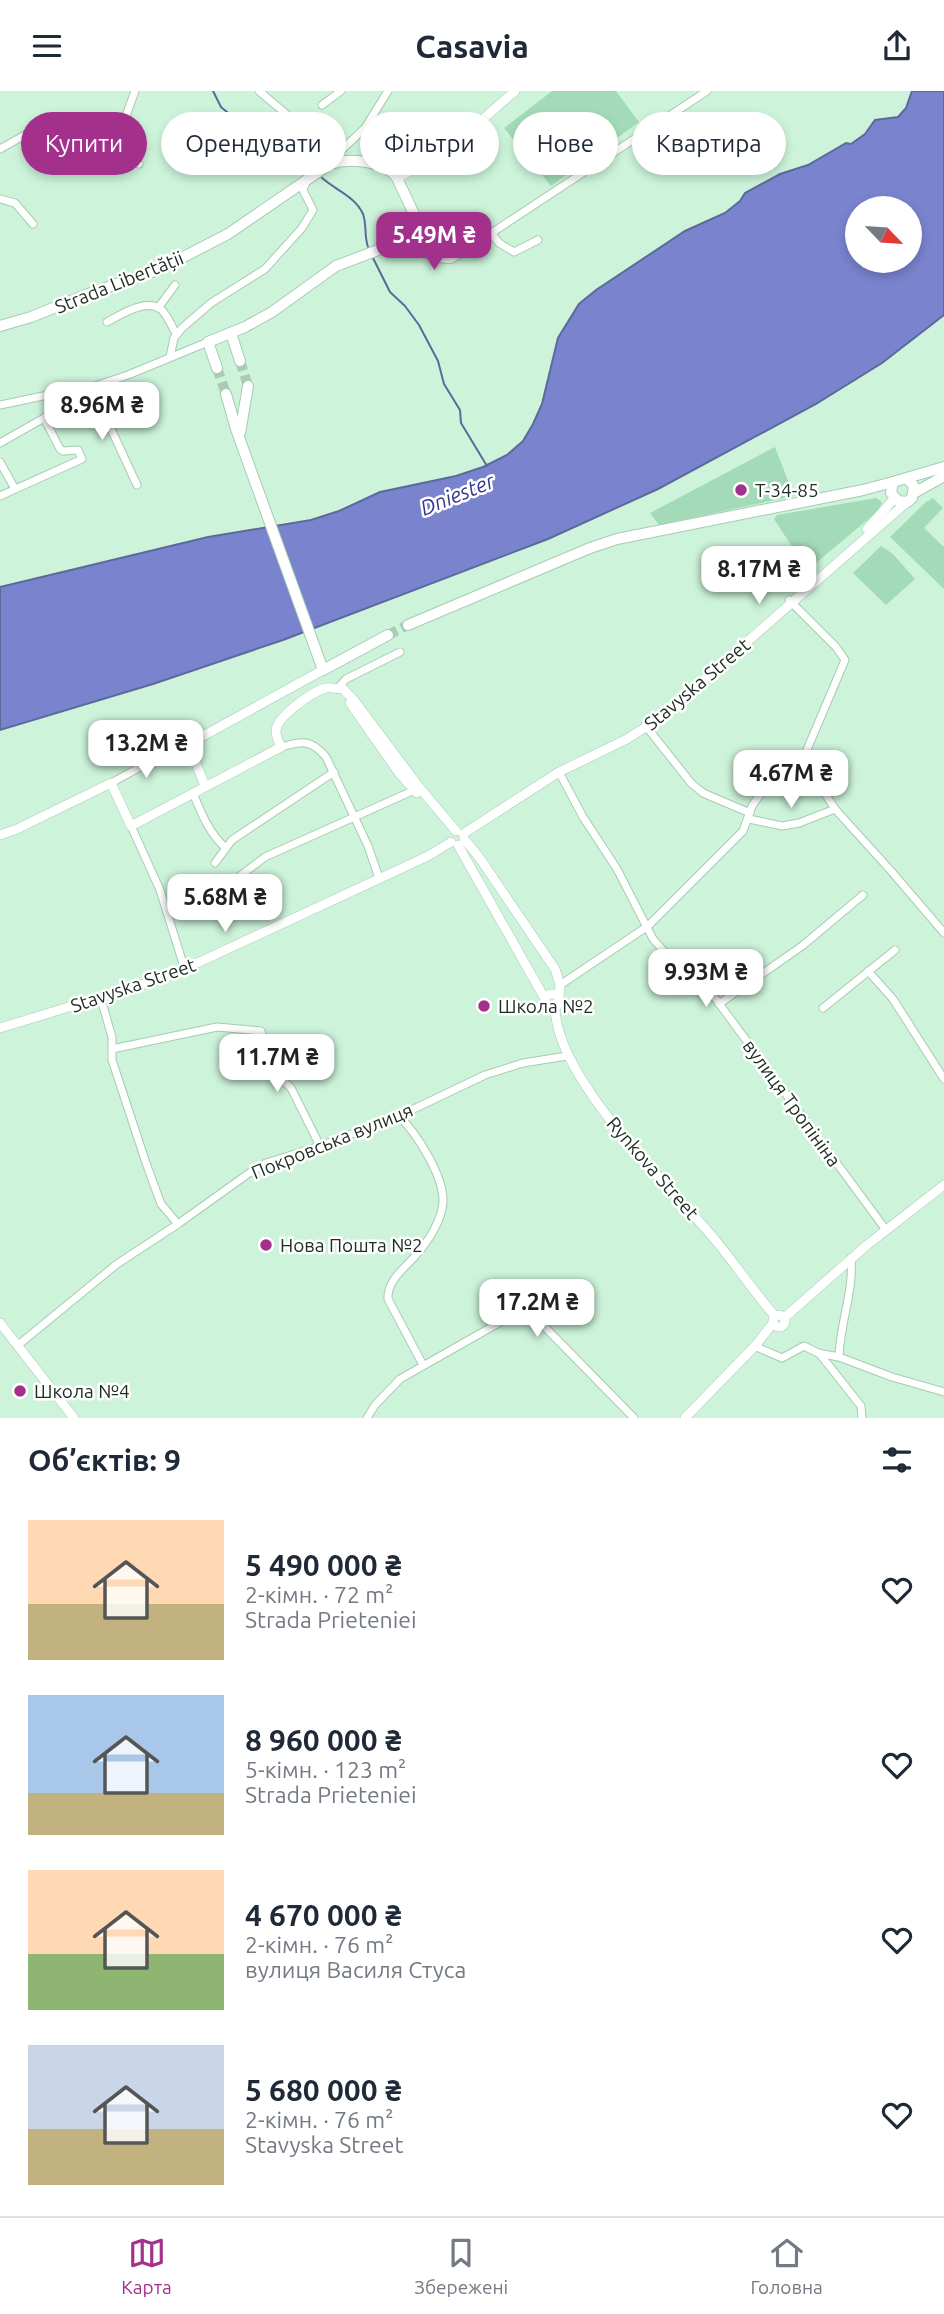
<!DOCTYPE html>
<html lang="uk">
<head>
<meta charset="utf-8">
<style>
	:root { --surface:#fff; --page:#f6f6f7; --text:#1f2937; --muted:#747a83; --line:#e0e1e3; --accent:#a3318c }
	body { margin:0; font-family:Ubuntu,sans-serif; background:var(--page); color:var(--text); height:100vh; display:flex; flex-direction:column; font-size:26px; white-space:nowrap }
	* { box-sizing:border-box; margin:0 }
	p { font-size:23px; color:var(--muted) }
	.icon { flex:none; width:38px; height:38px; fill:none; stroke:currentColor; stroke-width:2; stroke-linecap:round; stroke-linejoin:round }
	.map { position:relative; height:1327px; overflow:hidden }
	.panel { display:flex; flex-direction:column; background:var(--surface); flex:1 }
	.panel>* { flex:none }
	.banner { position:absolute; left:21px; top:21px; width:903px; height:63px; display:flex; gap:14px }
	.needle { width:46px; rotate:115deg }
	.buttons { position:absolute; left:845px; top:105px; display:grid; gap:14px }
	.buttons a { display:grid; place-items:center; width:77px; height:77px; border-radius:50%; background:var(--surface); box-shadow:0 4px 10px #0003; font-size:35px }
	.price { position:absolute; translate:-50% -60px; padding:0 16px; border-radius:14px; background:#fff; color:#222; font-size:23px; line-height:46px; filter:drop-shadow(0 2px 4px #0008) }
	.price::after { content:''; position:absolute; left:50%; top:42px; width:21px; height:16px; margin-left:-10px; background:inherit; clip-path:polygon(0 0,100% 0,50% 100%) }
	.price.selected { background:var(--accent); color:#fff }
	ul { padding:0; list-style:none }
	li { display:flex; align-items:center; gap:21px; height:175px; padding:0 28px }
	li span { display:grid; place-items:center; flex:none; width:196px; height:140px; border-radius:0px; color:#555 }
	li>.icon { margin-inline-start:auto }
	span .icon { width:84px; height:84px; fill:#fffc; stroke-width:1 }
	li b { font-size:30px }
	h2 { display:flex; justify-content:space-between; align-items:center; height:84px; padding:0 28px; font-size:30px }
	.chip { padding:0 24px; border-radius:32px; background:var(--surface); box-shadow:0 4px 10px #0003; font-size:24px; line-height:63px }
	.chip.selected { background:var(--accent); color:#fff }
	header { display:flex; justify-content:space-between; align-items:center; height:91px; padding:0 28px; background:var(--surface); font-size:32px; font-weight:700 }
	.menu { display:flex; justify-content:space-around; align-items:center; height:98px; border-top:2px solid var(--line); background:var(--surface); font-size:19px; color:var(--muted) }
	.menu a { display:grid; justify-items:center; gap:4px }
	.menu .selected { color:var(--accent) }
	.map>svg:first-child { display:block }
	.green { fill:#a3dbb8 }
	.water { fill:#7983ce; stroke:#5e699b; stroke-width:2; fill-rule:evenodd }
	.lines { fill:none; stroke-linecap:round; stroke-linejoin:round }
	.stream { stroke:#5e699b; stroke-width:2 }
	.highway-tunnel { stroke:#aaccb6; stroke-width:10; stroke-dasharray:10 5; stroke-linecap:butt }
	.minor-casing { stroke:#a6cbb3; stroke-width:9 }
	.major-casing { stroke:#a6cbb3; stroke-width:10 }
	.highway-casing { stroke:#a6cbb3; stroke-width:12 }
	.minor { stroke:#fff; stroke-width:7 }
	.major { stroke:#fff; stroke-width:9 }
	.highway { stroke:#fff; stroke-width:10 }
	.poi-dot { fill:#a3318c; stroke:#fff; stroke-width:2.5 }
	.labels { text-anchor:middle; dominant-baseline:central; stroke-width:5; stroke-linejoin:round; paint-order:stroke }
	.street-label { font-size:19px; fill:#1e2d24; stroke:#fff }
	.poi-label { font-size:19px; fill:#1e2d24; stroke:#fff; text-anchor:start }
	.water-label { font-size:21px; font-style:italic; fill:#34358e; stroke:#fff }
</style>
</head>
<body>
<header><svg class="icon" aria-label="menu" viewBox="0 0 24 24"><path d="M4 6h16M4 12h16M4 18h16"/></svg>Casavia<svg class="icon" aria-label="share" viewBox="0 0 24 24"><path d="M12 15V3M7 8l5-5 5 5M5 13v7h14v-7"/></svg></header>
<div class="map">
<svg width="944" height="1327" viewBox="0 0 944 1327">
	<rect width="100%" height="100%" fill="#cdf4db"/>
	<g class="green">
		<path d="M552,0H616L639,31L551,95L504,37Z"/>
		<path d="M775,356L794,405L659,434L650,422Z"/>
		<path d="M876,407L882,411L878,420L810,477H806L774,428L777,424Z"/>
		<path d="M933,407L943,417L924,437L944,456V498L890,446L926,411Z"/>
		<path d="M881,455L893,463L915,488L886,514L853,482Z"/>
	</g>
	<path class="water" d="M912,0H944V224L882,272L816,313L658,398L548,448L283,549L153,593L0,639V496L208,446L311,429L339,420L380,401L456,385L483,376L507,364L523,350L533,333L542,313L558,247L579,213L596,199L685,140L725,122L740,110L745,102L780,83L808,74L846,52L851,53L865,43L875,29L898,26L906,17ZM858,117H910V170H858Z"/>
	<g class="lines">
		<g class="stream">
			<path d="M213,0L221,16L240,32L276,47L296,72L313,78"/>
			<path d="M321,86C335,99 355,105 363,123C367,134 364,145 368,156"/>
			<path d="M373,167L390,201L405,215L419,234L438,270L444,293L460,319L461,332L487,375"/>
		</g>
		<g class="highway-tunnel">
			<path d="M240,270L248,295"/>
			<path d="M217,277L226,303"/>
			<path d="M388,544L408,534"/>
		</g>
		<g class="minor-casing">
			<g id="minor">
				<path d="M259,0L311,44L335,71"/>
				<path d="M322,14L341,0"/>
				<path d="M107,53L139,73"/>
				<path d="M0,58L48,31H57L87,49L107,53L126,25L135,0"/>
				<path d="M333,67L365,37L388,0"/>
				<path d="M0,108L15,112L33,133"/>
				<path d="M423,142C429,157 434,171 452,168L707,0"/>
				<path d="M492,143L499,152L514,161L538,149"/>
				<path d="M158,217L175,194"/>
				<path d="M107,231C120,224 146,207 161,218C167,224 172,235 176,243"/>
				<path d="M170,266L174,247L182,237L211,212L265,178L302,137L313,119L303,99L306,91"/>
				<path d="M92,297L137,394"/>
				<path d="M0,314L43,305L74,302"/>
				<path d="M0,352L44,327L74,302L128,284L208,251"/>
				<path d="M0,371L15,398"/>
				<path d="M0,405L82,368L78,359L63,360L60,358L44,327"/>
				<path d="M337,598L346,588L400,561"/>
				<path d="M645,634L691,692L703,702L750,722"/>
				<path d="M281,656C302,650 311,648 326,666L368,755L379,787"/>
				<path d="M803,668L835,718L892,781L944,842"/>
				<path d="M559,681L583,726L617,778L653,848L688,887L704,892L886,1139"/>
				<path d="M111,692L168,661"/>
				<path d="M193,702C201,721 209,743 226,757"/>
				<path d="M749,728L782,735L799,732L835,718"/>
				<path d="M131,735L160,799L185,879"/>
				<path d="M215,772L232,749L334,681"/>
				<path d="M234,796L236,788L265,766L419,697"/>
				<path d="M868,880L893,908L944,988"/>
				<path d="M560,894L648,835L743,740L752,715L771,688L803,668L845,569L836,556L789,509"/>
				<path d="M101,908L112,946V969L146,1072L161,1113L178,1133"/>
				<path d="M719,913L802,855L863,804"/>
				<path d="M823,917L895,859"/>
				<path d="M112,958L217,936L261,940L265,953L284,990L291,997L320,1055"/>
				<path d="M399,1025C417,1043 444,1085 443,1111C442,1129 428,1151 416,1164C405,1177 387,1189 388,1208L423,1274"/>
				<path d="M17,1255L117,1173L178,1133L252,1080L266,1072L320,1055L399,1025L485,984L523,972L567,965"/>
				<path d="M759,1257L782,1267L804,1255L818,1262L839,1266L892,1286L944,1301"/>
				<path d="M819,1262L861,1315L862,1327"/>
				<path d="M839,1266C840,1232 854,1200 851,1167"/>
				<path d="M367,1327L375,1314L400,1288L511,1225L526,1221L537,1228L634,1327"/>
			</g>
		</g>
		<g class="major-casing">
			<g id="major">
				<path d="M397,87L427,72L451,56L515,0"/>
				<path d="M867,438L894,408"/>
				<path d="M350,612L399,682L417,702"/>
				<path d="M205,695L192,662V651L323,579"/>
				<path d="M463,743L559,681L627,648L660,627L907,411"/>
				<path d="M0,744L17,738L111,692L131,735L281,656C279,651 276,646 276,640C276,626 313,600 326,597C331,596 338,598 343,598L353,608L419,696L456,740"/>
				<path d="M464,748L479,766L555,878L560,894L559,908"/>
				<path d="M458,754L545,908"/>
				<circle cx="552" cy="910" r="7"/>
				<path d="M555,916C556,989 670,1094 716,1150C736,1174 754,1201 775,1225"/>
				<path d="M0,937L167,886L428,765L451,751"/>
				<circle cx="779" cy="1230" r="6"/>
				<path d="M784,1227L867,1154L944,1094"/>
				<path d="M0,1232L74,1327"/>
				<path d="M685,1327L755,1255L773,1232"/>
			</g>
		</g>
		<g class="highway-casing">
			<g id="highway">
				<path d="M0,235L31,226L88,203L160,178L228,143L330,73C349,67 385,69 397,87L423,142L336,175L272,221L245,236L208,251L217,277"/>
				<path d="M231,242L240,270"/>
				<path d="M226,303L236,338L323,579L388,544"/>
				<path d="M240,342L248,295"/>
				<path d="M907,388L914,395L912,407L907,411L898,410L891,402L893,391L944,376"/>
				<path d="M914,402L944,385"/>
				<path d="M408,534L590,457L617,448L863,399L893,391"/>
			</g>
		</g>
		<use href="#minor" class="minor"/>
		<use href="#major" class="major"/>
		<use href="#highway" class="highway"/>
	</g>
	<g class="poi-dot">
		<circle cx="741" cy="399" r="7"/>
		<circle cx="484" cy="915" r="7"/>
		<circle cx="266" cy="1154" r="7"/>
		<circle cx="20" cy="1300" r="7"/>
	</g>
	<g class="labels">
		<g class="street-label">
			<text transform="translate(119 191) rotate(-22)">Strada Libertății</text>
			<text transform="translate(697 593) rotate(-40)">Stavyska Street</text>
			<text transform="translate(133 894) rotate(-19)">Stavyska Street</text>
			<text transform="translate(792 1012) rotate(54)">вулиця Тропініна</text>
			<text transform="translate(332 1050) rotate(-22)">Покровська вулиця</text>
			<text transform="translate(653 1077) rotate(49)">Rynkova Street</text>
		</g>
		<g class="poi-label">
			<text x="755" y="399">Т-34-85</text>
			<text x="498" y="915">Школа №2</text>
			<text x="280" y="1154">Нова Пошта №2</text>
			<text x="34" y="1300">Школа №4</text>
		</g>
		<g class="water-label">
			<text transform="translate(457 403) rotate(-22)">Dniester</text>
		</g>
	</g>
</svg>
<div class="buttons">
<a><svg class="needle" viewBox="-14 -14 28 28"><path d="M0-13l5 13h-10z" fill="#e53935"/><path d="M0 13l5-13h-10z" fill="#747a83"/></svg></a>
</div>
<b class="price selected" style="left:434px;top:181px">5.49M ₴</b>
<b class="price" style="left:102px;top:351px">8.96M ₴</b>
<b class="price" style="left:759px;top:515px">8.17M ₴</b>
<b class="price" style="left:146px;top:689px">13.2M ₴</b>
<b class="price" style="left:791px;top:719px">4.67M ₴</b>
<b class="price" style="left:225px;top:843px">5.68M ₴</b>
<b class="price" style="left:706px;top:918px">9.93M ₴</b>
<b class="price" style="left:277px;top:1003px">11.7M ₴</b>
<b class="price" style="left:537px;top:1248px">17.2M ₴</b>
<div class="banner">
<a class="chip selected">Купити</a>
<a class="chip">Орендувати</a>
<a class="chip">Фільтри</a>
<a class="chip">Нове</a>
<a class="chip">Квартира</a>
</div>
</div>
<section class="panel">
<h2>Об’єктів: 9<svg class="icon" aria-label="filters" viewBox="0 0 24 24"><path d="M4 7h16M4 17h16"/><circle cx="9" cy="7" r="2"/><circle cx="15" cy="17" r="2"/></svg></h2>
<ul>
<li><span style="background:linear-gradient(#ffd9b3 60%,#c2b280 0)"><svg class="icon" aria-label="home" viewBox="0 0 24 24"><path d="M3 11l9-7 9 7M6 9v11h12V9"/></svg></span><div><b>5 490 000 ₴</b><p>2-кімн. · 72 m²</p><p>Strada Prieteniei</p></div><svg class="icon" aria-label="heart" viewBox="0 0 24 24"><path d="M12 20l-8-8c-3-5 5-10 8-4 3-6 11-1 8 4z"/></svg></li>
<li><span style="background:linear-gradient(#a9c7e8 70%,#c2b280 0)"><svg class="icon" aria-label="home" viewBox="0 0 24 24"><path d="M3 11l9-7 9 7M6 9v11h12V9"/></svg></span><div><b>8 960 000 ₴</b><p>5-кімн. · 123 m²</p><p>Strada Prieteniei</p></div><svg class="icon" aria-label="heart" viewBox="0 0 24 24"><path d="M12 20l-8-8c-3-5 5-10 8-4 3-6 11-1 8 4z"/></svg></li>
<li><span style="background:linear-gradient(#ffd9b3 60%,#8fb573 0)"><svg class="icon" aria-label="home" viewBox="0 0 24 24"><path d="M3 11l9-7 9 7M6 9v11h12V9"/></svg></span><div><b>4 670 000 ₴</b><p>2-кімн. · 76 m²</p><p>вулиця Василя Стуса</p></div><svg class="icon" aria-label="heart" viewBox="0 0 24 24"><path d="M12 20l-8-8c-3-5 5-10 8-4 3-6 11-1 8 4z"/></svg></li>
<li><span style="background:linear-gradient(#c9d6e8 60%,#c2b280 0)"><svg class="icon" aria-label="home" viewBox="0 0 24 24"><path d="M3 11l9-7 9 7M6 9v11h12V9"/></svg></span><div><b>5 680 000 ₴</b><p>2-кімн. · 76 m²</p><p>Stavyska Street</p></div><svg class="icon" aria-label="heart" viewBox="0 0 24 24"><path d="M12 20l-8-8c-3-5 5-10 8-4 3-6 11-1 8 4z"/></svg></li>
</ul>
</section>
<nav class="menu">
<a class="selected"><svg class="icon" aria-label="map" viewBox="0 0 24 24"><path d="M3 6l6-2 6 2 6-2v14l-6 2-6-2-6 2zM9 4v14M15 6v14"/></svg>Карта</a>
<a><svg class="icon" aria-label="saved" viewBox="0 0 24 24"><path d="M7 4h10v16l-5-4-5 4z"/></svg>Збережені</a>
<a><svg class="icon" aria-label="home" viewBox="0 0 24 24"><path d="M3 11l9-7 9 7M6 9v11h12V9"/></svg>Головна</a>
</nav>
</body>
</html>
